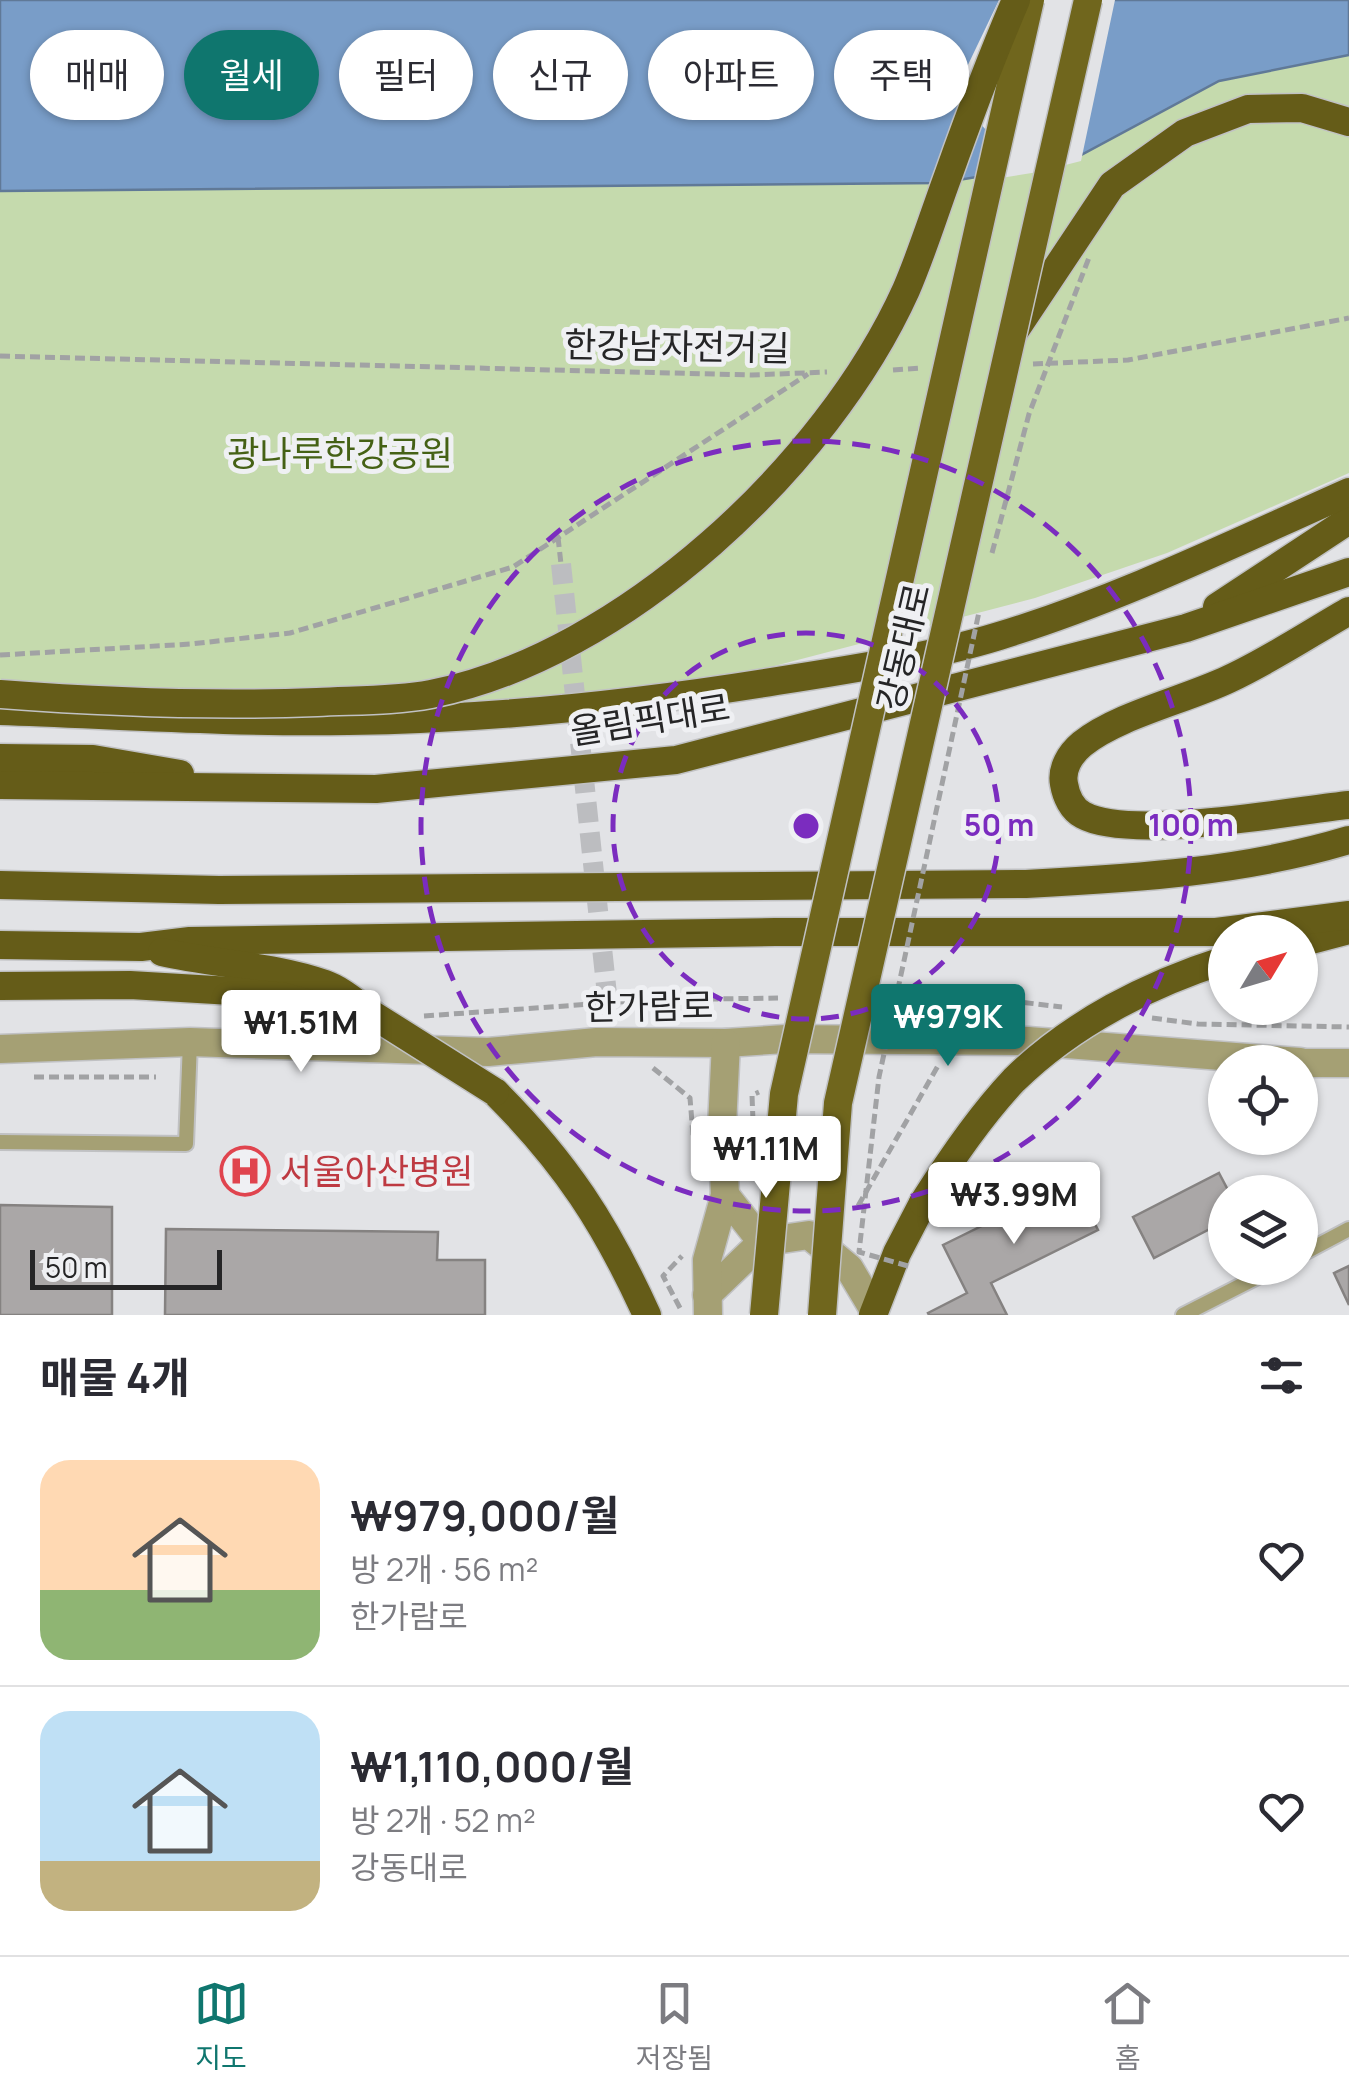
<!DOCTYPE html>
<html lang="ko">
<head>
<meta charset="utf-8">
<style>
	:root { --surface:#fff; --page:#f2f2f3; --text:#2b2b33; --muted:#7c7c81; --line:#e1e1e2; --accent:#0f766e }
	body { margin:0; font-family:Manrope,"Noto Sans KR",sans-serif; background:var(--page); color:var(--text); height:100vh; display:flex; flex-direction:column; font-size:38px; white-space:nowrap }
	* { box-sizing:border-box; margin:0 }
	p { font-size:32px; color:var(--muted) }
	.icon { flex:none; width:55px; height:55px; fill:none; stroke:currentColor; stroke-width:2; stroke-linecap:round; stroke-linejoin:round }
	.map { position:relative; height:1315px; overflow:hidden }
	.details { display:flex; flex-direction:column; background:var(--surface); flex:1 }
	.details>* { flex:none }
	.banner { position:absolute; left:30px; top:30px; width:1290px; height:90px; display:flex; gap:20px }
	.needle { width:65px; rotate:52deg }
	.fabs { position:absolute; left:1208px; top:915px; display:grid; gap:20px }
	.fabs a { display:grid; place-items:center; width:110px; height:110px; border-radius:50%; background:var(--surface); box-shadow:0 2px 8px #0004; font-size:50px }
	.scale { position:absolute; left:30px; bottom:25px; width:192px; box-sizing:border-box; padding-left:10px; border:5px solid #252526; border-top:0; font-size:28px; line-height:35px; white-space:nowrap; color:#252526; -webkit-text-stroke:8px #eff0f3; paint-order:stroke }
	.price { position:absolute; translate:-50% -85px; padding:0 22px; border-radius:10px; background:#fff; color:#222; font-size:32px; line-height:65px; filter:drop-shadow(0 2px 5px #0008) }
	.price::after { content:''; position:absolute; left:50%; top:60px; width:30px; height:22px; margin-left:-15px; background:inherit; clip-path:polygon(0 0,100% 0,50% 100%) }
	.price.selected { background:var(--accent); color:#fff }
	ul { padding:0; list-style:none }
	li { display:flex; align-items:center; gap:30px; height:250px; padding:0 40px }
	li+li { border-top:2px solid var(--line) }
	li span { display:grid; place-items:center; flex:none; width:280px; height:200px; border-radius:30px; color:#555 }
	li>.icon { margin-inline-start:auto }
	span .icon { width:120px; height:120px; fill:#fffc; stroke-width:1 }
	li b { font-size:42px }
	h2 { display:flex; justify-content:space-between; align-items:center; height:120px; padding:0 40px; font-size:42px }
	.tag { padding:0 35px; border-radius:45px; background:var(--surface); box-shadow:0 2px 8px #0004; font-size:35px; line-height:90px }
	.tag.selected { background:var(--accent); color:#fff }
	.menu { display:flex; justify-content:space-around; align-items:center; height:140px; border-top:2px solid var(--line); background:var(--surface); font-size:28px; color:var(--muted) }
	.menu a { display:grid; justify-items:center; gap:5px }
	.menu .selected { color:var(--accent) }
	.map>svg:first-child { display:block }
	.green { fill:#c5daad }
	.water { fill:#799dc8; stroke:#607997; stroke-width:2.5 }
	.pier { fill:#e2e3e6 }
	.building { fill:#aaa7a7; stroke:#858281; stroke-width:2.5 }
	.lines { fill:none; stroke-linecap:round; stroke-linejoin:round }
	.pedestrian-tunnel { stroke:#bcbdc0; stroke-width:20; stroke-dasharray:20 10; stroke-linecap:butt }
	.service-casing { stroke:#c0c1c3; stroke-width:18 }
	.tertiary-casing { stroke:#c0c1c3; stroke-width:31 }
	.trunk-casing { stroke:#c0c1c3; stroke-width:31 }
	.path { stroke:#a1a2a4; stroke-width:5; stroke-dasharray:10 5; stroke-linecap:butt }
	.service { stroke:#a5a074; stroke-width:14 }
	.tertiary { stroke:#a5a074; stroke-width:28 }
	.trunk { stroke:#655c18; stroke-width:28 }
	.primary-bridge-casing { stroke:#c0c1c3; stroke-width:31; stroke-linecap:butt }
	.trunk-bridge-casing { stroke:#c0c1c3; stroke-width:31; stroke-linecap:butt }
	.path-bridge { stroke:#a1a2a4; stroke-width:5; stroke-dasharray:10 5; stroke-linecap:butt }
	.primary-bridge { stroke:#70661d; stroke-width:28 }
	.trunk-bridge { stroke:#655c18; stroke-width:28 }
	.ring { fill:none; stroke:#7b2cbf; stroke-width:5; stroke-dasharray:18 12 }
	.labels { text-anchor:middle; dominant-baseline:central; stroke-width:10; stroke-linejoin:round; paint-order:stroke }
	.street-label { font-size:35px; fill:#252526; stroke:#eff0f3 }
	.park-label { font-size:35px; fill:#456115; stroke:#eff0f3 }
	.health-label { font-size:35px; fill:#be3a42; stroke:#eff0f3; text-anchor:start }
	.centre { fill:#7b2cbf; stroke:#eff0f3; stroke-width:5 }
	.ring-label { font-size:30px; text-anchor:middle; font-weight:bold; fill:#7b2cbf; stroke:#eff0f3; stroke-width:10; stroke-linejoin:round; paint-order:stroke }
</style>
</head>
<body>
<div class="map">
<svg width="1349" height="1315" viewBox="0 0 1349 1315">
	<rect width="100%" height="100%" fill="#e2e3e6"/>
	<path class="green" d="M1349,55V473L1167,553L1035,598L744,674L545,708L0,702V191L940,183L1081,155L1219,81Z"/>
	<path class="water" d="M0,0H1349V55L1219,81L1081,155L1038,167L940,183L0,191Z"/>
	<path class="pier" d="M999,0H1115L1081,161L1038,172L976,182L986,130L954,94Z"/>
	<g class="building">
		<path d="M1219,1173L1229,1192H1225V1221L1154,1258L1133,1217Z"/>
		<path d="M1073,1181L1098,1230L991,1283L1007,1315H929L928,1313L967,1293L943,1245Z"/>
		<path d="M0,1205L112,1207V1315H0Z"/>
		<path d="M166,1229L438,1232L437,1260H485V1315H165Z"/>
		<path d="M1349,1266V1305L1334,1273Z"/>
	</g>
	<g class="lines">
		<path class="pedestrian-tunnel" d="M561,564L608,1004"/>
		<g class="service-casing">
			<g id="service">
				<path d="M0,1142L186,1144L190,1042"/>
				<path d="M1300,1255L1349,1229"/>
				<path d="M1183,1315L1275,1268"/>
			</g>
		</g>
		<g class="tertiary-casing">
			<g id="tertiary">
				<path d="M0,1049L190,1042L488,1052L597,1042L726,1043L785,1039L1028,1041L1300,1062"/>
				<path d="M1300,1063H1349"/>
				<path d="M725,1195L762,1242"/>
				<path d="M707,1295L762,1242L809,1235L849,1268L874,1310"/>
				<path d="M708,1315L707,1260L725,1195L722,1126L726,1043"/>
			</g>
		</g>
		<g class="trunk-casing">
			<g id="trunk">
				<path d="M1012,335L1112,185L1185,133L1248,109L1302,108L1349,122"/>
				<path d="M1217,607L1349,520"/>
				<path d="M1349,611C1309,634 1270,660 1229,679C1185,700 1118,715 1082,744C1070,754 1061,769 1064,784C1066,796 1072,809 1083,815C1130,841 1291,811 1349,805"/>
				<path d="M0,711C116,715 232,723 348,721C491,719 635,704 777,681C848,670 931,657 999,636C1120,599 1234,543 1349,492"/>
				<path d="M0,758L93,759L180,774"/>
				<path d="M0,785L376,789L676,760L1186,628L1349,572"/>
				<path d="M0,885L219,890L1026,884C1136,878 1243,872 1349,840"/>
				<path d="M1300,943L1349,930"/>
				<path d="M0,945L141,947L190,941L775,932H1216L1349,915"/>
				<path d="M162,952C215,964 274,966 325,984C342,990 357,1004 372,1014"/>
				<path d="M0,986L130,985L232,991L285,997L336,1011L373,1015"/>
				<path d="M495,1092C566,1163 605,1223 647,1315"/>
				<path d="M873,1315L897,1253L923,1203"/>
			</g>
		</g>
		<g class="path">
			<path d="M0,356L752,375L827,372"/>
			<path d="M1033,364L1128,360L1349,318"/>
			<path d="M893,370L922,368"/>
			<path d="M558,537L561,564"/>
			<path d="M0,655L191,644L290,633L513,567L808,374"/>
			<path d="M889,997L969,996L1062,1007"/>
			<path d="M424,1016L648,1000L778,998"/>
			<path d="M1152,1018L1198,1024L1349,1027"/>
			<path d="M653,1068L690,1098L693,1135"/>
			<path d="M34,1077H156"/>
			<path d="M753,1121L752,1095L759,1092"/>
			<path d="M858,1206L939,1064"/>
			<path d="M680,1308L663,1276L682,1256"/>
		</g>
		<use href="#service" class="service"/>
		<use href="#tertiary" class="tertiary"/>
		<use href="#trunk" class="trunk"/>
		<g class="primary-bridge-casing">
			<g id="primary-bridge">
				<path d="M764,1315L784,1094L1030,0"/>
				<path d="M822,1315L838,1103L1088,0"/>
			</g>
		</g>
		<g class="trunk-bridge-casing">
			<g id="trunk-bridge">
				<path d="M0,694C106,702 212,706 317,702C355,700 394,701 431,694C623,656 827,465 906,290C922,253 934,214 948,176C969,117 991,58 1016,0"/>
				<path d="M373,1015L495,1092"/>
				<path d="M923,1203C950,1160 979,1117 1014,1080C1072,1023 1149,984 1225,960"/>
			</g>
		</g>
		<g class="path-bridge">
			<path d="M992,553L1029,414L1090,255"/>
			<path d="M908,1266L859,1252L879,1077L979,612"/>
		</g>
		<use href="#primary-bridge" class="primary-bridge"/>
		<use href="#trunk-bridge" class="trunk-bridge"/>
	</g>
	<g class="ring">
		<circle cx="806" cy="826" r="193"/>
		<circle cx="806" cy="826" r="385"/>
	</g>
	<defs>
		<g id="hospital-ring" transform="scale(2.5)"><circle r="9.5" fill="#eff0f3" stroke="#e0444e" stroke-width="1.5"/><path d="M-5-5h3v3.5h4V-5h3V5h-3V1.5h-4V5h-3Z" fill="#e0444e"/></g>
	</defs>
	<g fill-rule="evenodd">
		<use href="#hospital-ring" x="245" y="1171"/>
	</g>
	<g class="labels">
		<g class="street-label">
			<text transform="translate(677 346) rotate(1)">한강남자전거길</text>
			<text transform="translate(903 647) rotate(-77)">강동대로</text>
			<text transform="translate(650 719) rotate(-9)">올림픽대로</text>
			<text transform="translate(649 1006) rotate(-1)">한가람로</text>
		</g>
		<g class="park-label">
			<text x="340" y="453">광나루한강공원</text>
		</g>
		<g class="health-label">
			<text x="280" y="1171">서울아산병원</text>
		</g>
	</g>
	<circle cx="806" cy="826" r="15" class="centre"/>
	<g class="ring-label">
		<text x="999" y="836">50 m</text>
		<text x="1191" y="836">100 m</text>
	</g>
</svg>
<div class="fabs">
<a><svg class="needle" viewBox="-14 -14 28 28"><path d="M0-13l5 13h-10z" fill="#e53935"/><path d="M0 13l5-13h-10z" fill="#7c7c81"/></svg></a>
<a><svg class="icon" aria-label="locate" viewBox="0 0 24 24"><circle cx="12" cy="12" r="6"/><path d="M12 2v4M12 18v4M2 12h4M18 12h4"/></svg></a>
<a><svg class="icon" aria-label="layers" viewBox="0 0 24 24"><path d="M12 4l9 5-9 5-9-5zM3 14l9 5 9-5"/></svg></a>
</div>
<div class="scale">50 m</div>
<b class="price selected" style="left:948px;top:1069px">₩979K</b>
<b class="price" style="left:301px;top:1075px">₩1.51M</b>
<b class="price" style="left:766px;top:1201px">₩1.11M</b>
<b class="price" style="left:1014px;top:1247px">₩3.99M</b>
<div class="banner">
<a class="tag">매매</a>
<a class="tag selected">월세</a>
<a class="tag">필터</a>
<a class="tag">신규</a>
<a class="tag">아파트</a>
<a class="tag">주택</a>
</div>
</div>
<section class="details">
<h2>매물 4개<svg class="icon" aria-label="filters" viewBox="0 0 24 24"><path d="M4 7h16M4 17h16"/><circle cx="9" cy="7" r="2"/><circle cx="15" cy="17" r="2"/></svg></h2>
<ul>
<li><span style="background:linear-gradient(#ffd9b3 65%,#8fb573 0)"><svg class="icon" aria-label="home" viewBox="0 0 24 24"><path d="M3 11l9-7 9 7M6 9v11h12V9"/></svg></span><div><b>₩979,000/월</b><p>방 2개 · 56 m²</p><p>한가람로</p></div><svg class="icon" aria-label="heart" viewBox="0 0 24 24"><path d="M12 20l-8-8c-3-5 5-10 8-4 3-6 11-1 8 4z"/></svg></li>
<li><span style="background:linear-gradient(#bfe0f5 75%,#c2b280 0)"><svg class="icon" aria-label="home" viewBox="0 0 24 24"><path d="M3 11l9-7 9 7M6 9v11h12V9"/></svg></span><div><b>₩1,110,000/월</b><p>방 2개 · 52 m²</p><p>강동대로</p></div><svg class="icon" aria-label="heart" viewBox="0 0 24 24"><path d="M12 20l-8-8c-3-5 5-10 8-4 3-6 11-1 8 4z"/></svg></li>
</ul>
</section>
<nav class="menu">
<a class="selected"><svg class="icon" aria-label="map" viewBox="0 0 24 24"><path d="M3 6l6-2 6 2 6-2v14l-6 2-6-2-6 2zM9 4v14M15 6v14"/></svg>지도</a>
<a><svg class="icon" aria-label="saved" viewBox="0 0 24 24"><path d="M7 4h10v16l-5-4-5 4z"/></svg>저장됨</a>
<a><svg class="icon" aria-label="home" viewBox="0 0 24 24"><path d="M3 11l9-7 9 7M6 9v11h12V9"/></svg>홈</a>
</nav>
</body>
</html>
